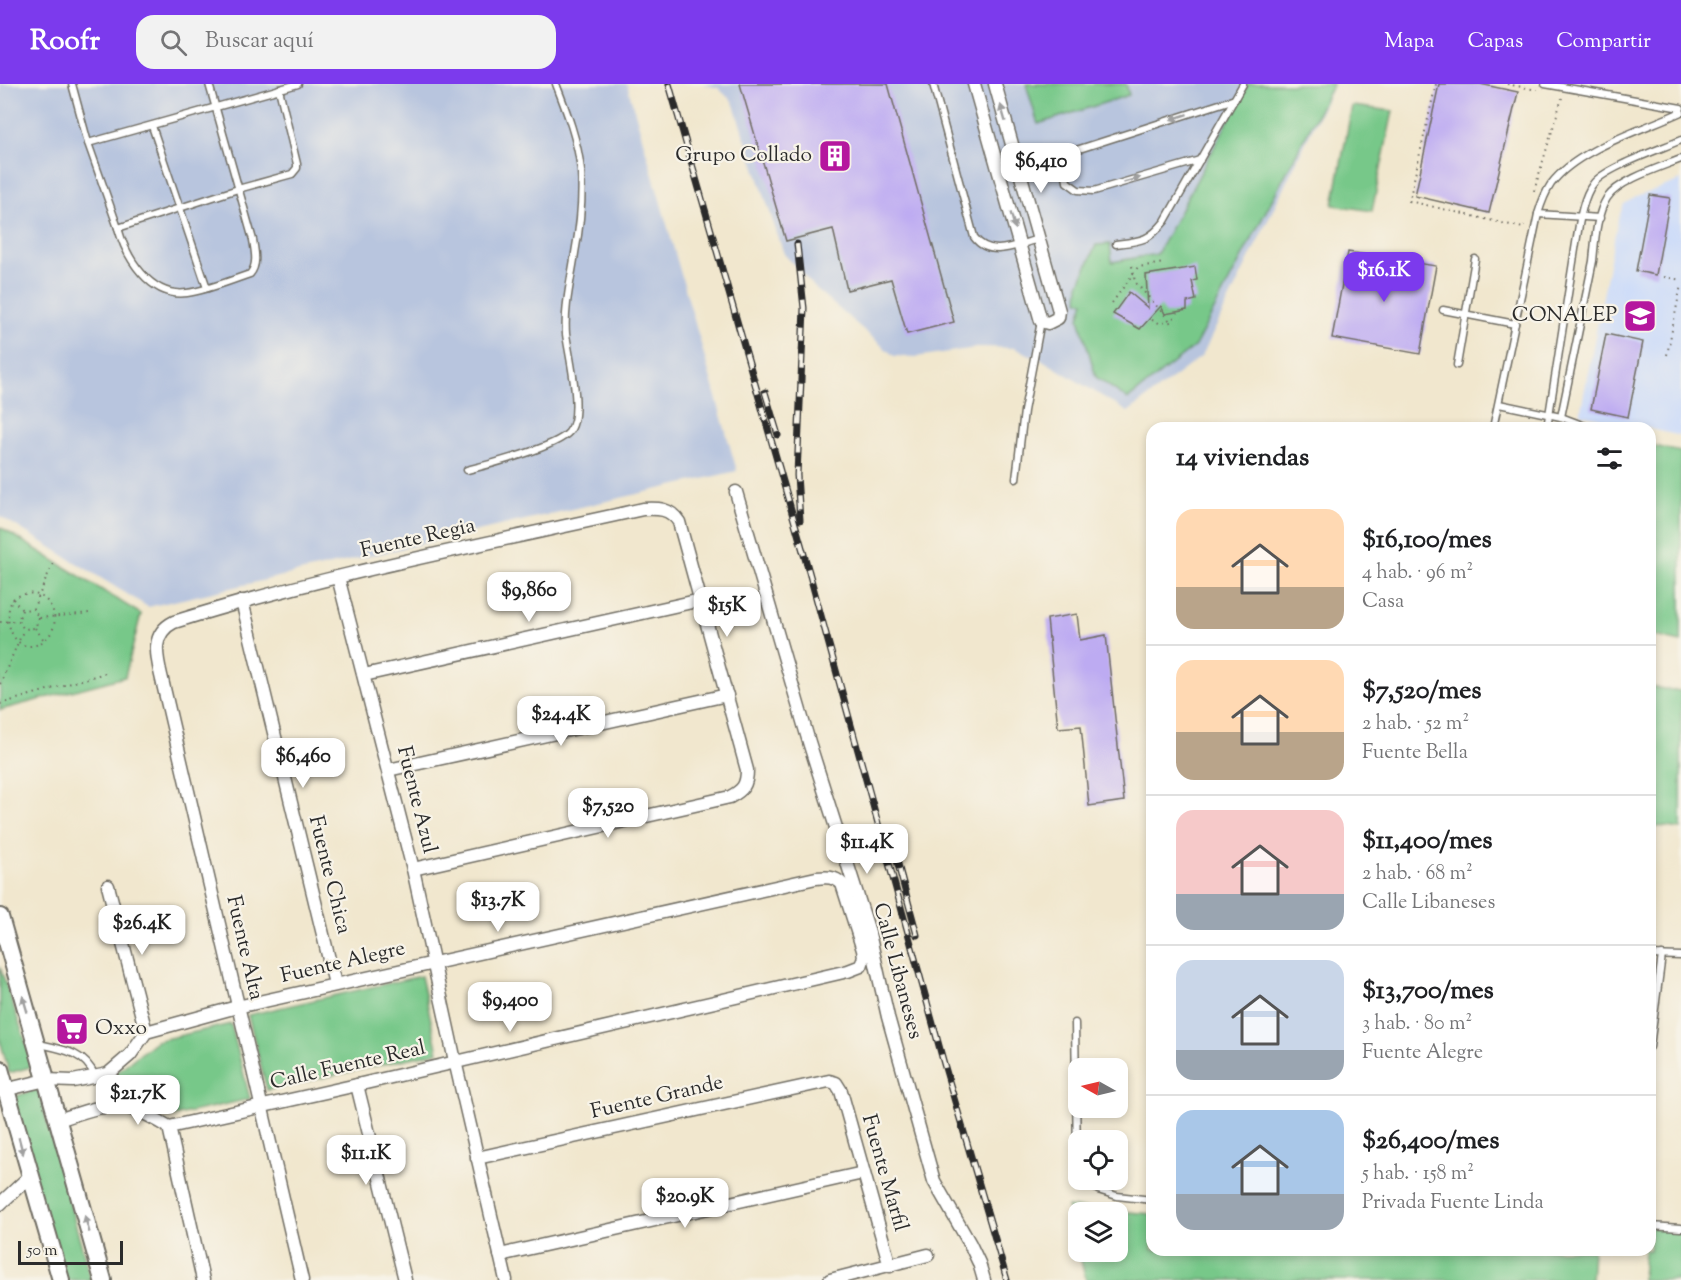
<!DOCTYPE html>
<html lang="es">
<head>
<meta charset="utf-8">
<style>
	:root { --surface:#fff; --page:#f2f2f2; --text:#202124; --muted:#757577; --line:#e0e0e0; --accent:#7c3aed }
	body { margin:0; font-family:"Sorts Mill Goudy",serif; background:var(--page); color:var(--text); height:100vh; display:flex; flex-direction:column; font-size:22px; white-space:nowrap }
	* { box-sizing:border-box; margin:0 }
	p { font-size:20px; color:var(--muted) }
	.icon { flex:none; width:33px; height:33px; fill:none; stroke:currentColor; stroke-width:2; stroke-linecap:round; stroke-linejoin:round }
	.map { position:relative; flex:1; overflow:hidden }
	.side { position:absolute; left:1146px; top:338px; width:510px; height:834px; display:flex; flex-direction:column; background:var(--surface); border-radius:18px; box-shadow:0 3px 9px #0003 }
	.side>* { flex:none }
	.needle { width:39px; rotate:278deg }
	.controls { position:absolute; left:1068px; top:974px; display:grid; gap:12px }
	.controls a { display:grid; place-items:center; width:60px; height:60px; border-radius:12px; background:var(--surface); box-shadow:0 3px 9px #0003; font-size:30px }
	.scale { position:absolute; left:18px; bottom:15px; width:105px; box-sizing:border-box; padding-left:6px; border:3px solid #2b2b2b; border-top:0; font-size:16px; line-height:21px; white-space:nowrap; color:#2b2b2b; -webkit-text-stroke:4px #f7f3e8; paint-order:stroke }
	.price { position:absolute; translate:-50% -51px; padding:0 14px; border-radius:12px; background:#fff; color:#222; font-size:20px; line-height:39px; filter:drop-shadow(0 2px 3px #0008) }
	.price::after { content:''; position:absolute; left:50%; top:36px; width:18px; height:14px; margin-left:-9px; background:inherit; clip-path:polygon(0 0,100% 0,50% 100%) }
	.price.on { background:var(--accent); color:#fff }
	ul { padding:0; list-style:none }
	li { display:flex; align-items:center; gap:18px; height:150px; padding:0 30px }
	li+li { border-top:2px solid var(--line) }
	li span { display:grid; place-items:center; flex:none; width:168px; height:120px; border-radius:18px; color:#555 }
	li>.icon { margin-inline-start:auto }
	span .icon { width:72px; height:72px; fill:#fffc; stroke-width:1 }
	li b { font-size:26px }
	h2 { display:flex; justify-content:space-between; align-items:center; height:72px; padding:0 30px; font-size:26px }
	header { display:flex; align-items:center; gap:36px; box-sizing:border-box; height:84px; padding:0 30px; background:var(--accent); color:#fff }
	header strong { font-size:28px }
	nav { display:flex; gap:33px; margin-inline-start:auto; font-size:21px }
	.search { width:420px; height:54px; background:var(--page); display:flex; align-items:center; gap:15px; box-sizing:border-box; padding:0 21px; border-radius:18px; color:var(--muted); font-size:22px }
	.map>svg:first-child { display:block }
	.built { fill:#ccdbf9 }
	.industrial { fill:#b8c5de }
	.green { fill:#77c889; stroke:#517a5a; stroke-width:1.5; fill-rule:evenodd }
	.building { fill:#bdabf2 }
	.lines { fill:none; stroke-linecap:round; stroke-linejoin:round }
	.lane-casing { stroke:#706d64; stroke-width:9 }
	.street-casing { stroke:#706d64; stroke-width:15 }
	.secondary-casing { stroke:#706d64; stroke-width:20 }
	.path { stroke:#706d64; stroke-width:2; stroke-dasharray:1.5 4.5; stroke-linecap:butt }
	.lane { stroke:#fff; stroke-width:6 }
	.street { stroke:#fff; stroke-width:12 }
	.secondary { stroke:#fff; stroke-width:16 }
	.rail-casing { stroke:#2b2b2b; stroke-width:7 }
	.rail { stroke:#f7f3e8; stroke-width:4.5; stroke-dasharray:14; stroke-linecap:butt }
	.oneway { fill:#a0a0a0 }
	.labels { text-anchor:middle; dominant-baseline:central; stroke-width:4.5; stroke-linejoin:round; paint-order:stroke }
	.poi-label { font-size:21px; fill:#2b2b2b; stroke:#f7f3e8; text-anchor:end }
	.street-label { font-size:21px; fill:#2b2b2b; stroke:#f7f3e8 }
</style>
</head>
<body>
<header>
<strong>Roofr</strong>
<div class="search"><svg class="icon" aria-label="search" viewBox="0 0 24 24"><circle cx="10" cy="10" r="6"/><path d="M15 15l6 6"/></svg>Buscar aquí</div>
<nav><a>Mapa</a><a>Capas</a><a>Compartir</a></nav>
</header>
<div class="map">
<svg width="1681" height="1196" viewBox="0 0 1681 1196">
	<rect width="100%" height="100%" fill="#f7f3e8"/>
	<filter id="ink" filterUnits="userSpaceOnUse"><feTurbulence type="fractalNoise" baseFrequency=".0167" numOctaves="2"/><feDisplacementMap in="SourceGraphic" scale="12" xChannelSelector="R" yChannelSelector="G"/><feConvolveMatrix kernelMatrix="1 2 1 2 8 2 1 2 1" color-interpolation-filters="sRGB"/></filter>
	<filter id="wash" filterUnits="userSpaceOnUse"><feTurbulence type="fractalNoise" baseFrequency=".008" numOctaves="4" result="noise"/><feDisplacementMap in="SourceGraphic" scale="24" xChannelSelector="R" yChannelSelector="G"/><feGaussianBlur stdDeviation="1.35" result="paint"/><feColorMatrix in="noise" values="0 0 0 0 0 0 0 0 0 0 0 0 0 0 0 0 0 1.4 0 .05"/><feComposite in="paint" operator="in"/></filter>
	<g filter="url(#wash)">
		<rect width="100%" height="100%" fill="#f1e7ce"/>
		<path class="built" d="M1681,96V352L1650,345V344L1642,343L1580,330L1618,135L1624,120L1636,113Z"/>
		<g class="industrial">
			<path d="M0,0H627L737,387L148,523L0,432Z"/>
			<path d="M702,0H1334L1202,272L1128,328L1044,277L1014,264L982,263L916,273L894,272L817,206L784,170L733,18L718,4Z"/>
		</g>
		<g class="green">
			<path d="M1026,0H1126L1129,11L1038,40Z"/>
			<path d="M1248,0H1333L1195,262L1128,315L1096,293L1079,234L1084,217H1078L1079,201L1096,161L1110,160L1112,178L1157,170Z"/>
			<path d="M1352,22L1393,27L1372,127L1333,121Z"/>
			<path d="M1650,361L1681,368V558L1650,551Z"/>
			<path d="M0,443L141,530L125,593L0,626Z"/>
			<path d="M1650,603L1681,607V745L1650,741Z"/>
			<path d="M0,883L34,982L9,989L0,956Z"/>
			<path d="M421,892L438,968L267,1006L248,931Z"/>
			<path d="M231,940L250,1015L169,1033L114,1014L108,995L156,957Z"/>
			<path d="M38,1005L91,1196H61L10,1014Z"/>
			<path d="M1067,1123L1152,1130V1166H1593L1591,1196H1086ZM1078,1128H1118V1167H1078Z"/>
			<path d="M1650,1143L1681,1145V1196H1642L1644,1166H1650Z"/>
		</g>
		<g id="blocks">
			<g class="building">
				<path d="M740,0H888L954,238L907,250L891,195L847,206L833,145L786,157Z"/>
				<path d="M1439,0H1480L1518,8L1489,129L1415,112Z"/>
				<path d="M1650,111L1670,114L1656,191L1636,187Z"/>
				<path d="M1348,168L1436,182L1420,270L1332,254Z"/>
				<path d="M1195,183L1197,196L1192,197L1196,216L1187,218V226L1165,230L1161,222L1140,245L1113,230L1129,208L1148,224L1146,191Z"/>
				<path d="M1606,250L1643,258L1628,333L1591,325Z"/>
				<path d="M1077,530L1080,556L1106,551L1124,717L1089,722L1081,642L1058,644L1047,535Z"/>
			</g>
		</g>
	</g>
	<g filter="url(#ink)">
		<use href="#blocks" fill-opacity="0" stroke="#706d64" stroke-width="1.5"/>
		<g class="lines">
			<g class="lane-casing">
				<g id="lane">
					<path d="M72,0L88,59L118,144L238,105L292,90L297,84V80L279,5"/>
					<path d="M933,0L974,153C990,175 1016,161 1038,155"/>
					<path d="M1545,0L1681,24"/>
					<path d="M152,42L207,204"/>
					<path d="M88,59L298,0"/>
					<path d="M1200,76L1094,107L1078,106L1067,98L1064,77L1070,68L1235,15"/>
					<path d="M1538,130L1600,134"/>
					<path d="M118,144C126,173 150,214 187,209C208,206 229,197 250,190C258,181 255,168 253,156L209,0"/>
					<path d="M1116,160C1141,157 1149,157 1165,137L1243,0"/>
					<path d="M1443,226L1515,240"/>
					<path d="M1457,281L1475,175"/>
					<path d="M1499,320L1561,333L1590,344"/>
					<path d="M1561,333L1593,177C1595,158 1596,131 1607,114C1619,96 1661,83 1681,75"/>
					<path d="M1493,344L1538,130C1541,120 1545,109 1551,100C1577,65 1642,46 1681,28"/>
					<path d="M1547,344L1576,159C1579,142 1582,114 1593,100C1604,84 1661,65 1681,56"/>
					<path d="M467,386C488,381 557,363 569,348C584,331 569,273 566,250C564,223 571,196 575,169C580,142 583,114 581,87C578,57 567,28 556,0"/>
					<path d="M1016,395L1024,327L1041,237"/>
					<path d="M1650,871L1681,872"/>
					<path d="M1075,939L1077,1074L1078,1079"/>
					<path d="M39,960C62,965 85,968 95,992"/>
					<path d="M1650,963L1662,871"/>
					<path d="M1086,1095L1098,1106L1117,1112L1152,1116"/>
					<path d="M1650,1142L1681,1144"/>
				</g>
			</g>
			<g class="street-casing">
				<g id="street">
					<path d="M974,0L1041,237L1048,239L1058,234L1059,227L995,0"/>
					<path d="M736,408L809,658L868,845L888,933L934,1097L970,1160L979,1179L984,1196"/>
					<path d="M338,493L413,785L455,977L506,1196"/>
					<path d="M242,517L335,900"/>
					<path d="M364,591L701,516"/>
					<path d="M388,686L727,611"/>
					<path d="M108,802L146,948"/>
					<path d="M357,1001L405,1196"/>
					<path d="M0,1007L46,996L73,997L108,990L130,971L146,948L237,923L816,794C825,793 835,792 842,800L863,866L864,873L861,882L848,887L357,1001L169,1043C119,1013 111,1019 58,1036"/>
					<path d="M169,1043L203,1196"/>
					<path d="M477,1074L829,997L836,999L841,1007L890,1182"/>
					<path d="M0,1120L29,1093"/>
					<path d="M500,1171L863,1089"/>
					<path d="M302,1196L163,600C158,577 148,551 174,538C327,490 486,460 643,425C658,424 670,424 679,438L747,686C747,701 743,706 730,713L413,785"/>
					<path d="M830,1196L928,1171"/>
				</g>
			</g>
			<g class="secondary-casing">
				<g id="secondary">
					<path d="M0,833L103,1196"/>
					<path d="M0,985L61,1196"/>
				</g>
			</g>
			<g class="path">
				<path d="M1436,0L1409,117L1523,144L1524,141"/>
				<path d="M1507,0L1537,6"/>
				<path d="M1534,107L1562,14"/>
				<path d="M1132,182L1135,198L1171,238"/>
				<path d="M1664,193L1681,196"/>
				<path d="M1112,219L1138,183L1164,179"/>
				<path d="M1152,236L1159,239L1171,238L1177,229"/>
				<path d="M1667,271L1681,201"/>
				<path d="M13,515C45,494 71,539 42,558C15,575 0,535 13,515L22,526"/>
				<path d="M33,525L53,479"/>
				<path d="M39,534L35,544L24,545L18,537L22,526L33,525L39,534L90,529"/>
				<path d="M0,538L18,537"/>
				<path d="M35,544L44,556"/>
				<path d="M0,600L24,545"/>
				<path d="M0,620L105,589"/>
			</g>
			<use href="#lane" class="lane"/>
			<use href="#street" class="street"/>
			<use href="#secondary" class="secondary"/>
			<g class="rail-casing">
				<g id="rail">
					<path d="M669,0L809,488L944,980L1007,1196"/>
					<path d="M797,160L804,224L797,391L800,436"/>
					<path d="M765,308L778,351"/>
					<path d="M892,758L917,851"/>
				</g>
			</g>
			<use href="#rail" class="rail"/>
		</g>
		<defs><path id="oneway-solid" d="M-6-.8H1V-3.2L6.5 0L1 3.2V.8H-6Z" transform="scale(1.5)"/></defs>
		<g class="oneway">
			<use href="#oneway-solid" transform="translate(1003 29) rotate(-106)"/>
			<use href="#oneway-solid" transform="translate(1179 33) rotate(162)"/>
			<use href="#oneway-solid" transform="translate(1132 96) rotate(-16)"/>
			<use href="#oneway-solid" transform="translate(1013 137) rotate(74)"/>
			<use href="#oneway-solid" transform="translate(25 920) rotate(-106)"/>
			<use href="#oneway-solid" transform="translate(21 1062) rotate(75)"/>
			<use href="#oneway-solid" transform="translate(87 1140) rotate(-106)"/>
		</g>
	</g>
	<defs>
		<g id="building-square" transform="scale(1.725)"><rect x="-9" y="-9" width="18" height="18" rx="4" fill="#b5179e" stroke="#f7f3e8"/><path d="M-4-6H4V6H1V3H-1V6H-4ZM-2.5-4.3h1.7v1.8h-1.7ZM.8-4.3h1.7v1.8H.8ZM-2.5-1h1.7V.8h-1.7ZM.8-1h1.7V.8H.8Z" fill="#fff"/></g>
		<g id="school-square" transform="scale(1.725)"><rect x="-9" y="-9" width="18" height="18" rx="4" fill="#b5179e" stroke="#f7f3e8"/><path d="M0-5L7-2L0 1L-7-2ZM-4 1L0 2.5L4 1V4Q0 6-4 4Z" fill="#fff"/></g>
		<g id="supermarket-square" transform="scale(1.725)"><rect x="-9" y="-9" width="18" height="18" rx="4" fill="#b5179e" stroke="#f7f3e8"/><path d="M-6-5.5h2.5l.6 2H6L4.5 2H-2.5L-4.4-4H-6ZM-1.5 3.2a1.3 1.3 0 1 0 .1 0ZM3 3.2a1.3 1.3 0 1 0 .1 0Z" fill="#fff"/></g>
	</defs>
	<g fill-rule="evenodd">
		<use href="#building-square" x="835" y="72"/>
		<use href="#school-square" x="1640" y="232"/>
		<use href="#supermarket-square" x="72" y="945"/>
	</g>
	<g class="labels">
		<g class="poi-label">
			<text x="812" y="72">Grupo Collado</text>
			<text x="1617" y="232">CONALEP</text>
			<text x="95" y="945" text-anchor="start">Oxxo</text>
		</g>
		<g class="street-label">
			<text transform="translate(418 455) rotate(-13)">Fuente Regia</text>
			<text transform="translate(416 716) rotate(76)">Fuente Azul</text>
			<text transform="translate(329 791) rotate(76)">Fuente Chica</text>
			<text transform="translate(244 864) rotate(77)">Fuente Alta</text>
			<text transform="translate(343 879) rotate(-13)">Fuente Alegre</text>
			<text transform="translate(897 887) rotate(75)">Calle Libaneses</text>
			<text transform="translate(348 982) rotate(-13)">Calle Fuente Real</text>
			<text transform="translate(657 1014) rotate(-13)">Fuente Grande</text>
			<text transform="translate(884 1089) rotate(74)">Fuente Marfil</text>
		</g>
	</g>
</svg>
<div class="controls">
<a><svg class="needle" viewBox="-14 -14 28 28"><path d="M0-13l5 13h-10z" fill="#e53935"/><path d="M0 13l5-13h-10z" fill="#757577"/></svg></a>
<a><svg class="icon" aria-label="locate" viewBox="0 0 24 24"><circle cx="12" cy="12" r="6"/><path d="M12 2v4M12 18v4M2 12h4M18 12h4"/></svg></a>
<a><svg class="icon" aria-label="layers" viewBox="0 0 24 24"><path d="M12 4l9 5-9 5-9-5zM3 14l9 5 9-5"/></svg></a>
</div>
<div class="scale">50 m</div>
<b class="price" style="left:1041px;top:110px">$6,410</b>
<b class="price on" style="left:1384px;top:219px">$16.1K</b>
<b class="price" style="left:529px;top:539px">$9,860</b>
<b class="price" style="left:727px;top:554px">$15K</b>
<b class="price" style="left:561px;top:663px">$24.4K</b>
<b class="price" style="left:303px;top:705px">$6,460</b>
<b class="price" style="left:608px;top:755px">$7,520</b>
<b class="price" style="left:867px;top:791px">$11.4K</b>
<b class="price" style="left:498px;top:849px">$13.7K</b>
<b class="price" style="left:142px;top:872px">$26.4K</b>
<b class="price" style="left:510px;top:949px">$9,400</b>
<b class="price" style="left:138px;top:1042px">$21.7K</b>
<b class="price" style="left:366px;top:1102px">$11.1K</b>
<b class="price" style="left:685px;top:1145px">$20.9K</b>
<section class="side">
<h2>14 viviendas<svg class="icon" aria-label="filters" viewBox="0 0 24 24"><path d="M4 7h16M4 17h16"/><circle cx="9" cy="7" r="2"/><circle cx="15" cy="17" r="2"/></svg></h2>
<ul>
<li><span style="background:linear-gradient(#ffd9b3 65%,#b9a48a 0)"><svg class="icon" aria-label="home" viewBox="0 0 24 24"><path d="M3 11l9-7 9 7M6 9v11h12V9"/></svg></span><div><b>$16,100/mes</b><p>4 hab. · 96 m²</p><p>Casa</p></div></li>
<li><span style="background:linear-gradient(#ffd9b3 60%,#b9a48a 0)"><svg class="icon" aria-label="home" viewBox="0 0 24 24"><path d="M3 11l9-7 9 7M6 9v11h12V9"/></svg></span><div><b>$7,520/mes</b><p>2 hab. · 52 m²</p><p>Fuente Bella</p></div></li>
<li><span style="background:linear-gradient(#f6c9c9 70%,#9aa5b1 0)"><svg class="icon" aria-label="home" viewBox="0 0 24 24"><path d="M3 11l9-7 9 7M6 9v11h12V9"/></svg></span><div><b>$11,400/mes</b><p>2 hab. · 68 m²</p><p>Calle Libaneses</p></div></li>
<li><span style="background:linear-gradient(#c9d6e8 75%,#9aa5b1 0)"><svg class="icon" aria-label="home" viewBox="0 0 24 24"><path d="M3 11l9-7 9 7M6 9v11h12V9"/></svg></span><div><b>$13,700/mes</b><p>3 hab. · 80 m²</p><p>Fuente Alegre</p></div></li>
<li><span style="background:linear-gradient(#a9c7e8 70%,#9aa5b1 0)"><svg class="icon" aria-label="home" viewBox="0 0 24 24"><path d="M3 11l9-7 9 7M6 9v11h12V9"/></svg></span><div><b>$26,400/mes</b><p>5 hab. · 158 m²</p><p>Privada Fuente Linda</p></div></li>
</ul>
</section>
</div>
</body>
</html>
